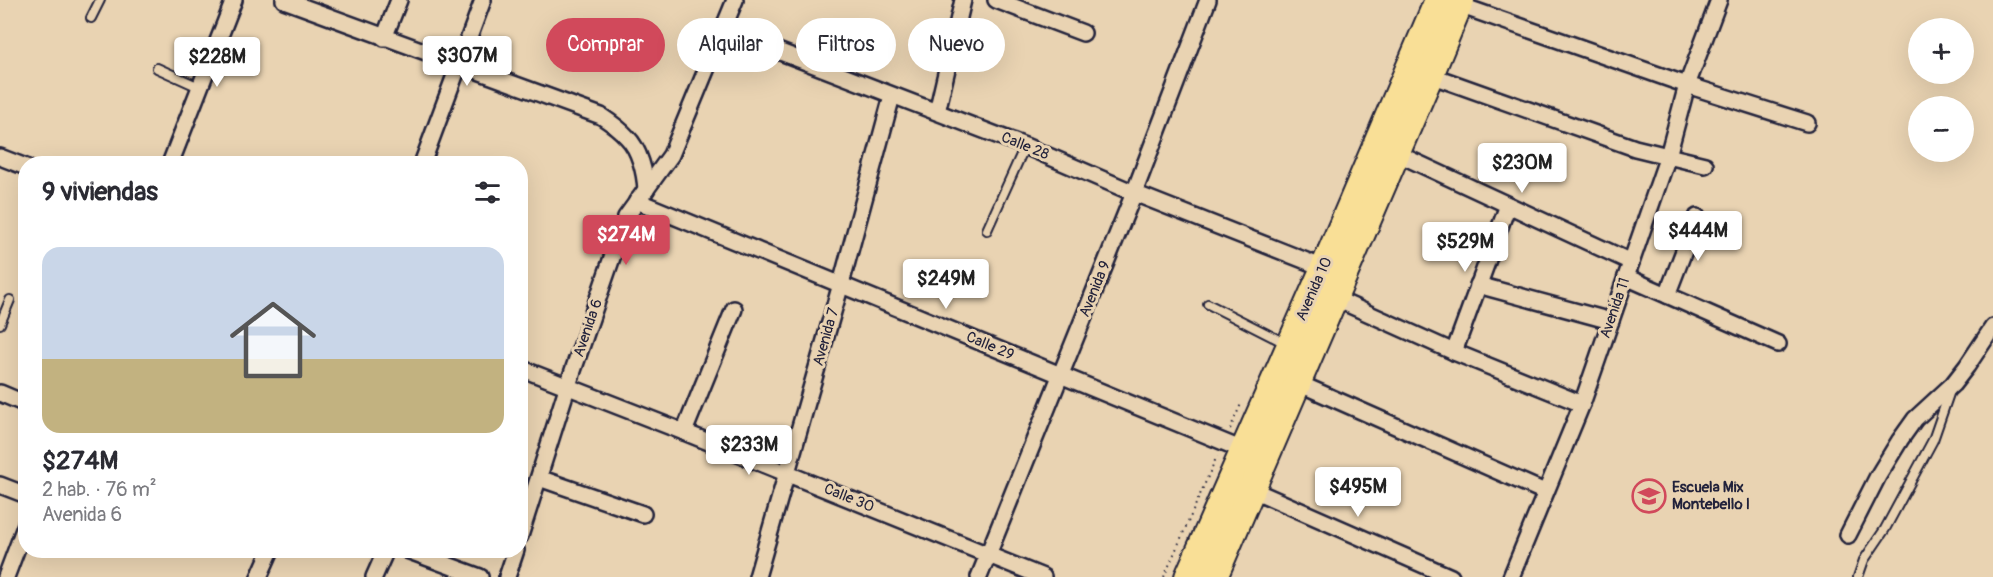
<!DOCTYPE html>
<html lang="es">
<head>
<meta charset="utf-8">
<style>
	:root { --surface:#fff; --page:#f2f2f3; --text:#2b2b33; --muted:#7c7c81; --accent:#d1495b }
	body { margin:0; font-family:Pangolin,sans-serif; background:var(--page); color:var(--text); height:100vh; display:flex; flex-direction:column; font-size:22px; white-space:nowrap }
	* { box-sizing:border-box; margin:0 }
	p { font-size:20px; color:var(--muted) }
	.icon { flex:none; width:33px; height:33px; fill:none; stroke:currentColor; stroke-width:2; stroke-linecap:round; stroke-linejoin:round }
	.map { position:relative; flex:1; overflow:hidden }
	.drawer { position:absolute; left:18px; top:156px; width:510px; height:402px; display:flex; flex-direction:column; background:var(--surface); border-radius:24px; box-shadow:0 6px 24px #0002 }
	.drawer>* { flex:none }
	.hud { position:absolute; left:546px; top:18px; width:570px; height:54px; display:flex; gap:12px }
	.tools { position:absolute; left:1908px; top:18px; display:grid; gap:12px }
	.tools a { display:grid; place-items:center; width:66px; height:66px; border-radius:50%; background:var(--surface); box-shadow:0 6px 24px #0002; font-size:30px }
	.price { position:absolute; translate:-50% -51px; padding:0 14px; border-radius:6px; background:#fff; color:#222; font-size:20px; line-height:39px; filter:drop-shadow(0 2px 3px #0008) }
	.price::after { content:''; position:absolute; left:50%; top:36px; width:18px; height:14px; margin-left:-9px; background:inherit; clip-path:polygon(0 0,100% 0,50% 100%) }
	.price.current { background:var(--accent); color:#fff }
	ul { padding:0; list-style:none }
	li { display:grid; align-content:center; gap:12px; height:318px; padding:0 24px }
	li span { display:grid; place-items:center; height:186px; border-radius:18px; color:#555 }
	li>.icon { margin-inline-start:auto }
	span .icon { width:108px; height:108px; fill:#fffc; stroke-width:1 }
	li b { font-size:26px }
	h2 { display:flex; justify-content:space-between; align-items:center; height:72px; padding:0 24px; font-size:26px }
	.tag { padding:0 21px; border-radius:27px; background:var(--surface); box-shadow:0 6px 24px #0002; font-size:21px; line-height:54px }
	.tag.current { background:var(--accent); color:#fff }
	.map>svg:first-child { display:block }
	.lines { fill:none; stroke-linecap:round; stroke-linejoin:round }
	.lane-casing { stroke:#22223b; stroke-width:12 }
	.street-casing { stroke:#22223b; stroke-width:20 }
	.primary-casing { stroke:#22223b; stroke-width:30 }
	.path { stroke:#22223b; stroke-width:2; stroke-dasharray:1.5 4.5; stroke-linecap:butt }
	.lane { stroke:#e9d3b2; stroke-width:8 }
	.street { stroke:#e9d3b2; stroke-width:15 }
	.primary { stroke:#f9df96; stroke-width:26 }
	.labels { text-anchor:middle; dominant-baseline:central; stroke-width:6; stroke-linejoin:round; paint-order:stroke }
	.street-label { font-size:15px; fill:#22223b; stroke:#e9d3b2 }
	.poi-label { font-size:15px; font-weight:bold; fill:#22223b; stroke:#e9d3b2; text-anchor:start }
</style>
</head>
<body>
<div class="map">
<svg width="1993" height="577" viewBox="0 0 1993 577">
	<rect width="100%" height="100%" fill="#e9d3b2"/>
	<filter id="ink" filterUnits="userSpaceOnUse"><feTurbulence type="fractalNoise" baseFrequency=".0167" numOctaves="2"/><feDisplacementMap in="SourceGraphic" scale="12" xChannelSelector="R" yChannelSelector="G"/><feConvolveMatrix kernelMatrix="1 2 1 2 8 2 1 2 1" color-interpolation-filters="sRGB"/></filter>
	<g filter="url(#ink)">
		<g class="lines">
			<g class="lane-casing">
				<g id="lane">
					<path d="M91,18L100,0"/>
					<path d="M157,68L199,87"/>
					<path d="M987,230L1025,146"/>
					<path d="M1208,304L1285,343"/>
					<path d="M0,324L10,300"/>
					<path d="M1858,577L1864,560L1885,529L1933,440L1950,391"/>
				</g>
			</g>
			<g class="street-casing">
				<g id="street">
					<path d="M284,0L601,116C610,122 620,129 627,137C640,150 645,173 646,190"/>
					<path d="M996,0L1083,33"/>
					<path d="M1459,5L1687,85L1807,123"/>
					<path d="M723,30L1025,146L1134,193L1324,268"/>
					<path d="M384,38L399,0"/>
					<path d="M1430,75L1635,148L1705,165"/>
					<path d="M937,112L963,0"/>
					<path d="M1396,153L1631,262"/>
					<path d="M0,157L26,167"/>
					<path d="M170,164L234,0"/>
					<path d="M422,164L483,0"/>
					<path d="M637,201L1243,450"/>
					<path d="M1626,277L1778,344"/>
					<path d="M1478,285L1611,321"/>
					<path d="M1667,295L1697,217"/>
					<path d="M1334,298L1454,352L1582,404"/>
					<path d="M1454,352L1508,205"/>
					<path d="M520,368L684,432L1043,577"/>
					<path d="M1298,383L1545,492"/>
					<path d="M0,393L26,404"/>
					<path d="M684,432L734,309"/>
					<path d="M539,478L643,514"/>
					<path d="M0,485L26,495"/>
					<path d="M1253,490L1451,577"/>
					<path d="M1848,535L1878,476L1900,440L1915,419L1953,384L1967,366L1993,327"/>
					<path d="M520,536L567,388L626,217L671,155L735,0"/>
					<path d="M407,550L480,577"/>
					<path d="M6,577L26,524"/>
					<path d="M259,577L271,550"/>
					<path d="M374,577L386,550"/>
					<path d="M507,577L516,550"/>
					<path d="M757,577L841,284L892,96"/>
					<path d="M979,577L1134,193L1208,0"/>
					<path d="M1511,577L1582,404L1668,156L1687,85L1719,0"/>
				</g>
			</g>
			<g class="primary-casing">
				<g id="primary">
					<path d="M1188,577L1324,268L1438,0"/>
					<path d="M1214,577L1430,75L1461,0"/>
				</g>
			</g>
			<g class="path">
				<path d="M1230,429L1241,404"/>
				<path d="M1164,577L1217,456"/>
			</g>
			<use href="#lane" class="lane"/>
			<use href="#street" class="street"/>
			<use href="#primary" class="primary"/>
		</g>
	</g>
	<defs>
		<g id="school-ring" transform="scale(1.725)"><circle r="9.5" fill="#e9d3b2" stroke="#d1495b" stroke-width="1.5"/><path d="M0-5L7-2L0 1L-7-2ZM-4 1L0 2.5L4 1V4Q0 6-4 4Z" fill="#d1495b"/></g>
	</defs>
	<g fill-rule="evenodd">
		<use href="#school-ring" x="1649" y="496"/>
	</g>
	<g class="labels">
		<g class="street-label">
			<text transform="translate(1025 146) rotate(22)">Calle 28</text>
			<text transform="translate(1095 289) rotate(-68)">Avenida 9</text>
			<text transform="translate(1314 289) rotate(-66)">Avenida 10</text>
			<text transform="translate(1615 308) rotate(-71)">Avenida 11</text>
			<text transform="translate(588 328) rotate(-71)">Avenida 6</text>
			<text transform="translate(826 337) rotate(-74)">Avenida 7</text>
			<text transform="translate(990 346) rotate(23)">Calle 29</text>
			<text transform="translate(849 498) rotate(22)">Calle 30</text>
		</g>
		<g class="poi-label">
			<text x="1672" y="487">Escuela Mix<tspan x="1672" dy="17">Montebello I</tspan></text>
		</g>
	</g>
</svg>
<div class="tools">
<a>+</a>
<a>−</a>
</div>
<b class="price" style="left:467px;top:87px">$307M</b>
<b class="price" style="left:217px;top:88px">$228M</b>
<b class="price" style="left:1522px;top:194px">$230M</b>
<b class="price" style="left:1698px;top:262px">$444M</b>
<b class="price current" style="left:626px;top:266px">$274M</b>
<b class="price" style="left:1465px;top:273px">$529M</b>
<b class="price" style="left:946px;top:310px">$249M</b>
<b class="price" style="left:749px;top:476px">$233M</b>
<b class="price" style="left:1358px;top:518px">$495M</b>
<div class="hud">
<a class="tag current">Comprar</a>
<a class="tag">Alquilar</a>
<a class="tag">Filtros</a>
<a class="tag">Nuevo</a>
</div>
<section class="drawer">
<h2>9 viviendas<svg class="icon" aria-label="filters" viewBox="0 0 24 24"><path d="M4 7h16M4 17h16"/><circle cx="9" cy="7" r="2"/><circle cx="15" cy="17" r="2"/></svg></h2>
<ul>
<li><span style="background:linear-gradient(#c9d6e8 60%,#c2b280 0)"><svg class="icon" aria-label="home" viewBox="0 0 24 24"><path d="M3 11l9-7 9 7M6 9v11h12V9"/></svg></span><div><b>$274M</b><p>2 hab. · 76 m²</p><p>Avenida 6</p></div></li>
</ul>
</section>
</div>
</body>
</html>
